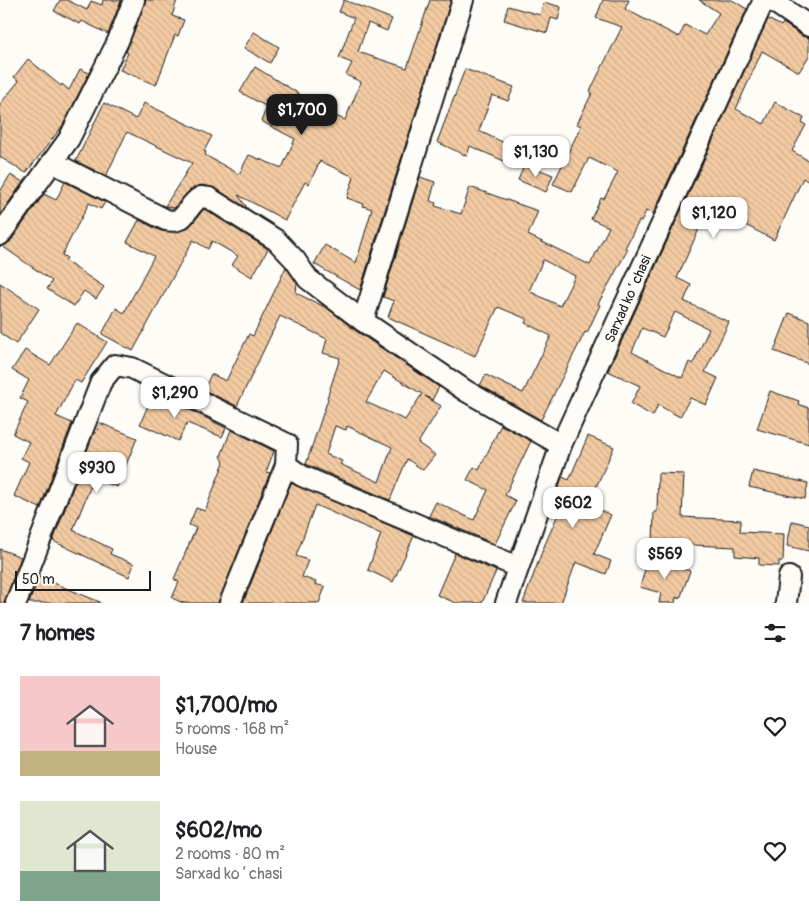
<!DOCTYPE html>
<html lang="en">
<head>
<meta charset="utf-8">
<style>
	:root { --surface:#fff; --page:#f6f6f6; --text:#202124; --muted:#757577; --accent:#1c1c1c }
	body { margin:0; font-family:Pangolin,sans-serif; background:var(--page); color:var(--text); height:100vh; display:flex; flex-direction:column; font-size:19px; white-space:nowrap }
	* { box-sizing:border-box; margin:0 }
	p { font-size:16px; color:var(--muted) }
	.icon { flex:none; width:28px; height:28px; fill:none; stroke:currentColor; stroke-width:2; stroke-linecap:round; stroke-linejoin:round }
	.map { position:relative; height:603px; overflow:hidden }
	.side { display:flex; flex-direction:column; background:var(--surface); flex:1 }
	.side>* { flex:none }
	.scale { position:absolute; left:15px; bottom:12px; width:136px; box-sizing:border-box; padding-left:5px; border:2px solid #1c1c1c; border-top:0; font-size:14px; line-height:18px; white-space:nowrap; color:#1c1c1c; -webkit-text-stroke:4px #fdfcf7; paint-order:stroke }
	.price { position:absolute; translate:-50% -42px; padding:0 11px; border-radius:10px; background:#fff; color:#222; font-size:16px; line-height:32px; filter:drop-shadow(0 1px 2px #0008) }
	.price::after { content:''; position:absolute; left:50%; top:30px; width:15px; height:11px; margin-left:-8px; background:inherit; clip-path:polygon(0 0,100% 0,50% 100%) }
	.price.on { background:var(--accent); color:#fff }
	ul { padding:0; list-style:none }
	li { display:flex; align-items:center; gap:15px; height:125px; padding:0 20px }
	li span { display:grid; place-items:center; flex:none; width:140px; height:100px; border-radius:0px; color:#555 }
	li>.icon { margin-inline-start:auto }
	span .icon { width:60px; height:60px; fill:#fffc; stroke-width:1 }
	li b { font-size:21px }
	h2 { display:flex; justify-content:space-between; align-items:center; height:60px; padding:0 20px; font-size:21px }
	.map>svg:first-child { display:block }
	.building { fill:url(#building-back-hatch); stroke:#1c1c1c; fill-rule:evenodd }
	.lines { fill:none; stroke-linecap:round; stroke-linejoin:round }
	.minor-casing { stroke:#1c1c1c; stroke-width:24 }
	.minor { stroke:#fdfcf7; stroke-width:20 }
	.labels { text-anchor:middle; dominant-baseline:central; stroke-width:5; stroke-linejoin:round; paint-order:stroke }
	.street-label { font-size:14px; fill:#1c1c1c; stroke:#fdfcf7 }
</style>
</head>
<body>
<div class="map">
<svg width="809" height="603" viewBox="0 0 809 603">
	<defs>
		<pattern id="building-back-hatch" width="6" height="6" patternUnits="userSpaceOnUse" patternTransform="scale(1.25)"><rect width="6" height="6" fill="#f3cba3"/><path d="M-1 5l2 2M0 0l6 6M5-1l2 2" fill="none" stroke="#d0ae8c"/></pattern>
	</defs>
	<rect width="100%" height="100%" fill="#fdfcf7"/>
	<filter id="ink" filterUnits="userSpaceOnUse"><feTurbulence type="fractalNoise" baseFrequency=".02" numOctaves="2"/><feDisplacementMap in="SourceGraphic" scale="10" xChannelSelector="R" yChannelSelector="G"/><feConvolveMatrix kernelMatrix="1 2 1 2 8 2 1 2 1" color-interpolation-filters="sRGB"/></filter>
	<g filter="url(#ink)">
		<g class="building">
			<path d="M60,0H67L87,10L91,1L102,5L103,0H121L108,34L82,21L80,24L54,11Z"/>
			<path d="M146,0H177L172,16L184,20L178,36L175,35L156,85L120,70L128,53L126,52Z"/>
			<path d="M344,0L392,19L387,31L368,23L358,52L407,68L430,0H451L360,290L314,264L325,245L356,263L372,209L363,206L364,204L347,198L354,177L320,161L309,184L305,182L285,220L238,195L248,209L215,188L202,185L195,187L189,191L174,208L165,206L192,163L127,132L106,176L76,161L104,103L136,119L144,103L212,136L204,151L206,152L205,155L239,174L249,155L282,168L295,139L261,121L267,107L240,92L255,67L301,95L298,100L345,120L361,82L346,75L352,63L339,58L354,18L339,12Z"/>
			<path d="M603,0H629L625,9L679,37L685,25L705,35L719,13L699,0H732L747,9L653,214L646,211L641,222L639,221L625,248L628,249L598,304L600,305L587,333L585,332L541,420L480,385L486,375L523,393L551,336L525,323L527,319L498,307L475,356L388,317L394,301L383,297L420,177L435,182L430,201L436,203L435,206L461,214L470,187L538,211L528,235L590,265L609,227L591,219L601,198L604,199L618,172L589,158L572,192L553,184L581,126L577,124L592,93L590,91L622,27L596,18ZM543,260L575,276L560,306L529,291Z"/>
			<path d="M544,2L561,7L558,20L551,18L547,33L504,20L508,6L540,15Z"/>
			<path d="M768,19L781,26L783,23L802,36L809,38V56L799,72L762,51L736,109L764,124L775,102L804,118L802,123L806,125L792,151L809,161V182L803,178L774,240L732,218L730,221L708,209L677,278L691,285L684,301L729,322L705,372L718,378L706,405L690,398L680,417L658,405L653,416L631,404L640,386L608,371ZM675,312L709,329L693,364L689,362L682,378L632,352L642,328L663,337Z"/>
			<path d="M254,32L279,47L270,63L244,48Z"/>
			<path d="M28,59L61,86L62,84L69,90L80,69L89,73L63,125L26,173L0,157V104L19,81L14,77Z"/>
			<path d="M465,69L514,87L508,101L492,95L479,131L511,146L504,161L470,146L467,156L437,142Z"/>
			<path d="M525,164L553,175L546,192L518,180Z"/>
			<path d="M10,175L23,182L0,215V192Z"/>
			<path d="M65,182L105,202L101,209L89,203L62,255L67,258L65,261L104,287L96,299L84,291L74,306L47,289L52,281L2,246L10,242L44,194L56,200Z"/>
			<path d="M204,209L268,249L252,277L232,265L238,256L212,241L208,249L193,240L133,351L102,334L116,308L124,313L154,256L127,242L139,220L161,231L176,232L189,227Z"/>
			<path d="M286,267L297,283L296,293L327,308L356,331L439,387L432,400L425,396L441,406L418,443L435,455L423,470L407,459L390,500L306,464L328,399L327,398L340,358L323,353L327,339L280,316L237,406L204,390L211,374L226,381L249,334L253,336ZM384,371L422,394L405,420L366,402ZM335,426L346,430L347,426L392,447L379,482L340,464L342,461L326,454Z"/>
			<path d="M0,283L39,309L16,344L0,333Z"/>
			<path d="M789,313L809,321V364L774,351Z"/>
			<path d="M77,323L107,342L81,383L75,380L56,416L72,423L40,508L14,496L29,462L21,458L29,442L13,434L28,402L20,398L29,380L12,370L25,350L50,365Z"/>
			<path d="M770,391L799,401L798,404L809,408V444L757,429Z"/>
			<path d="M154,392L226,428L222,437L187,423L178,441L140,424Z"/>
			<path d="M100,423L137,438L117,487L94,478L73,530L112,549L110,554L134,564L129,577L53,541L94,432L96,433Z"/>
			<path d="M501,425L531,441L505,495L516,501L495,544L429,516L436,502L474,520L488,490L467,480L474,467L479,470Z"/>
			<path d="M231,430L274,451L266,472L270,473L218,603H183L172,598L179,582L174,579L196,528L189,525L196,508L205,511L224,462L221,456Z"/>
			<path d="M588,436L614,447L588,505L611,515L594,554L611,561L606,574L576,562L561,603H523L543,549L566,496L557,492L562,477L569,480Z"/>
			<path d="M753,471L808,483L805,499L749,487Z"/>
			<path d="M658,473L684,474L682,517L741,520L740,532L784,534L783,561H779V566L759,565V558L735,556V547L653,543L654,512H657Z"/>
			<path d="M291,483L414,536L393,582L368,570L381,534L315,505L296,556L308,560L302,577L316,582L315,584L325,587L319,603H243Z"/>
			<path d="M792,521L809,525V551L787,546Z"/>
			<path d="M0,549L21,557L4,603H0Z"/>
			<path d="M455,553L496,571L482,603H456L437,595Z"/>
			<path d="M652,558L690,571L680,599L676,597L675,603H659L661,593L640,587L648,559L652,561Z"/>
			<path d="M39,577L100,602V603H29Z"/>
		</g>
		<g class="lines">
			<g class="minor-casing">
				<g id="minor">
					<path d="M771,0L809,26"/>
					<path d="M52,162L166,220C188,225 185,205 201,197L209,198L276,240L295,260L308,279L363,321L466,391L561,445"/>
					<path d="M0,235L69,139L118,41L134,0"/>
					<path d="M363,321L463,0"/>
					<path d="M16,603L101,382L115,365L132,368L287,444L286,465L302,476L518,567"/>
					<path d="M230,603L286,465"/>
					<path d="M506,603L561,445L764,0"/>
					<path d="M786,603L789,577"/>
				</g>
			</g>
			<use href="#minor" class="minor"/>
		</g>
	</g>
	<g class="labels">
		<g class="street-label">
			<text transform="translate(628 299) rotate(-66)">Sarxad koʻchasi</text>
		</g>
	</g>
</svg>
<div class="scale">50 m</div>
<b class="price on" style="left:302px;top:136px">$1,700</b>
<b class="price" style="left:536px;top:178px">$1,130</b>
<b class="price" style="left:714px;top:239px">$1,120</b>
<b class="price" style="left:175px;top:419px">$1,290</b>
<b class="price" style="left:97px;top:494px">$930</b>
<b class="price" style="left:573px;top:529px">$602</b>
<b class="price" style="left:665px;top:580px">$569</b>
</div>
<section class="side">
<h2>7 homes<svg class="icon" aria-label="filters" viewBox="0 0 24 24"><path d="M4 7h16M4 17h16"/><circle cx="9" cy="7" r="2"/><circle cx="15" cy="17" r="2"/></svg></h2>
<ul>
<li><span style="background:linear-gradient(#f6c9c9 75%,#c2b280 0)"><svg class="icon" aria-label="home" viewBox="0 0 24 24"><path d="M3 11l9-7 9 7M6 9v11h12V9"/></svg></span><div><b>$1,700/mo</b><p>5 rooms · 168 m²</p><p>House</p></div><svg class="icon" aria-label="heart" viewBox="0 0 24 24"><path d="M12 20l-8-8c-3-5 5-10 8-4 3-6 11-1 8 4z"/></svg></li>
<li><span style="background:linear-gradient(#dfe7d0 70%,#7fa58c 0)"><svg class="icon" aria-label="home" viewBox="0 0 24 24"><path d="M3 11l9-7 9 7M6 9v11h12V9"/></svg></span><div><b>$602/mo</b><p>2 rooms · 80 m²</p><p>Sarxad koʻchasi</p></div><svg class="icon" aria-label="heart" viewBox="0 0 24 24"><path d="M12 20l-8-8c-3-5 5-10 8-4 3-6 11-1 8 4z"/></svg></li>
</ul>
</section>
</body>
</html>
